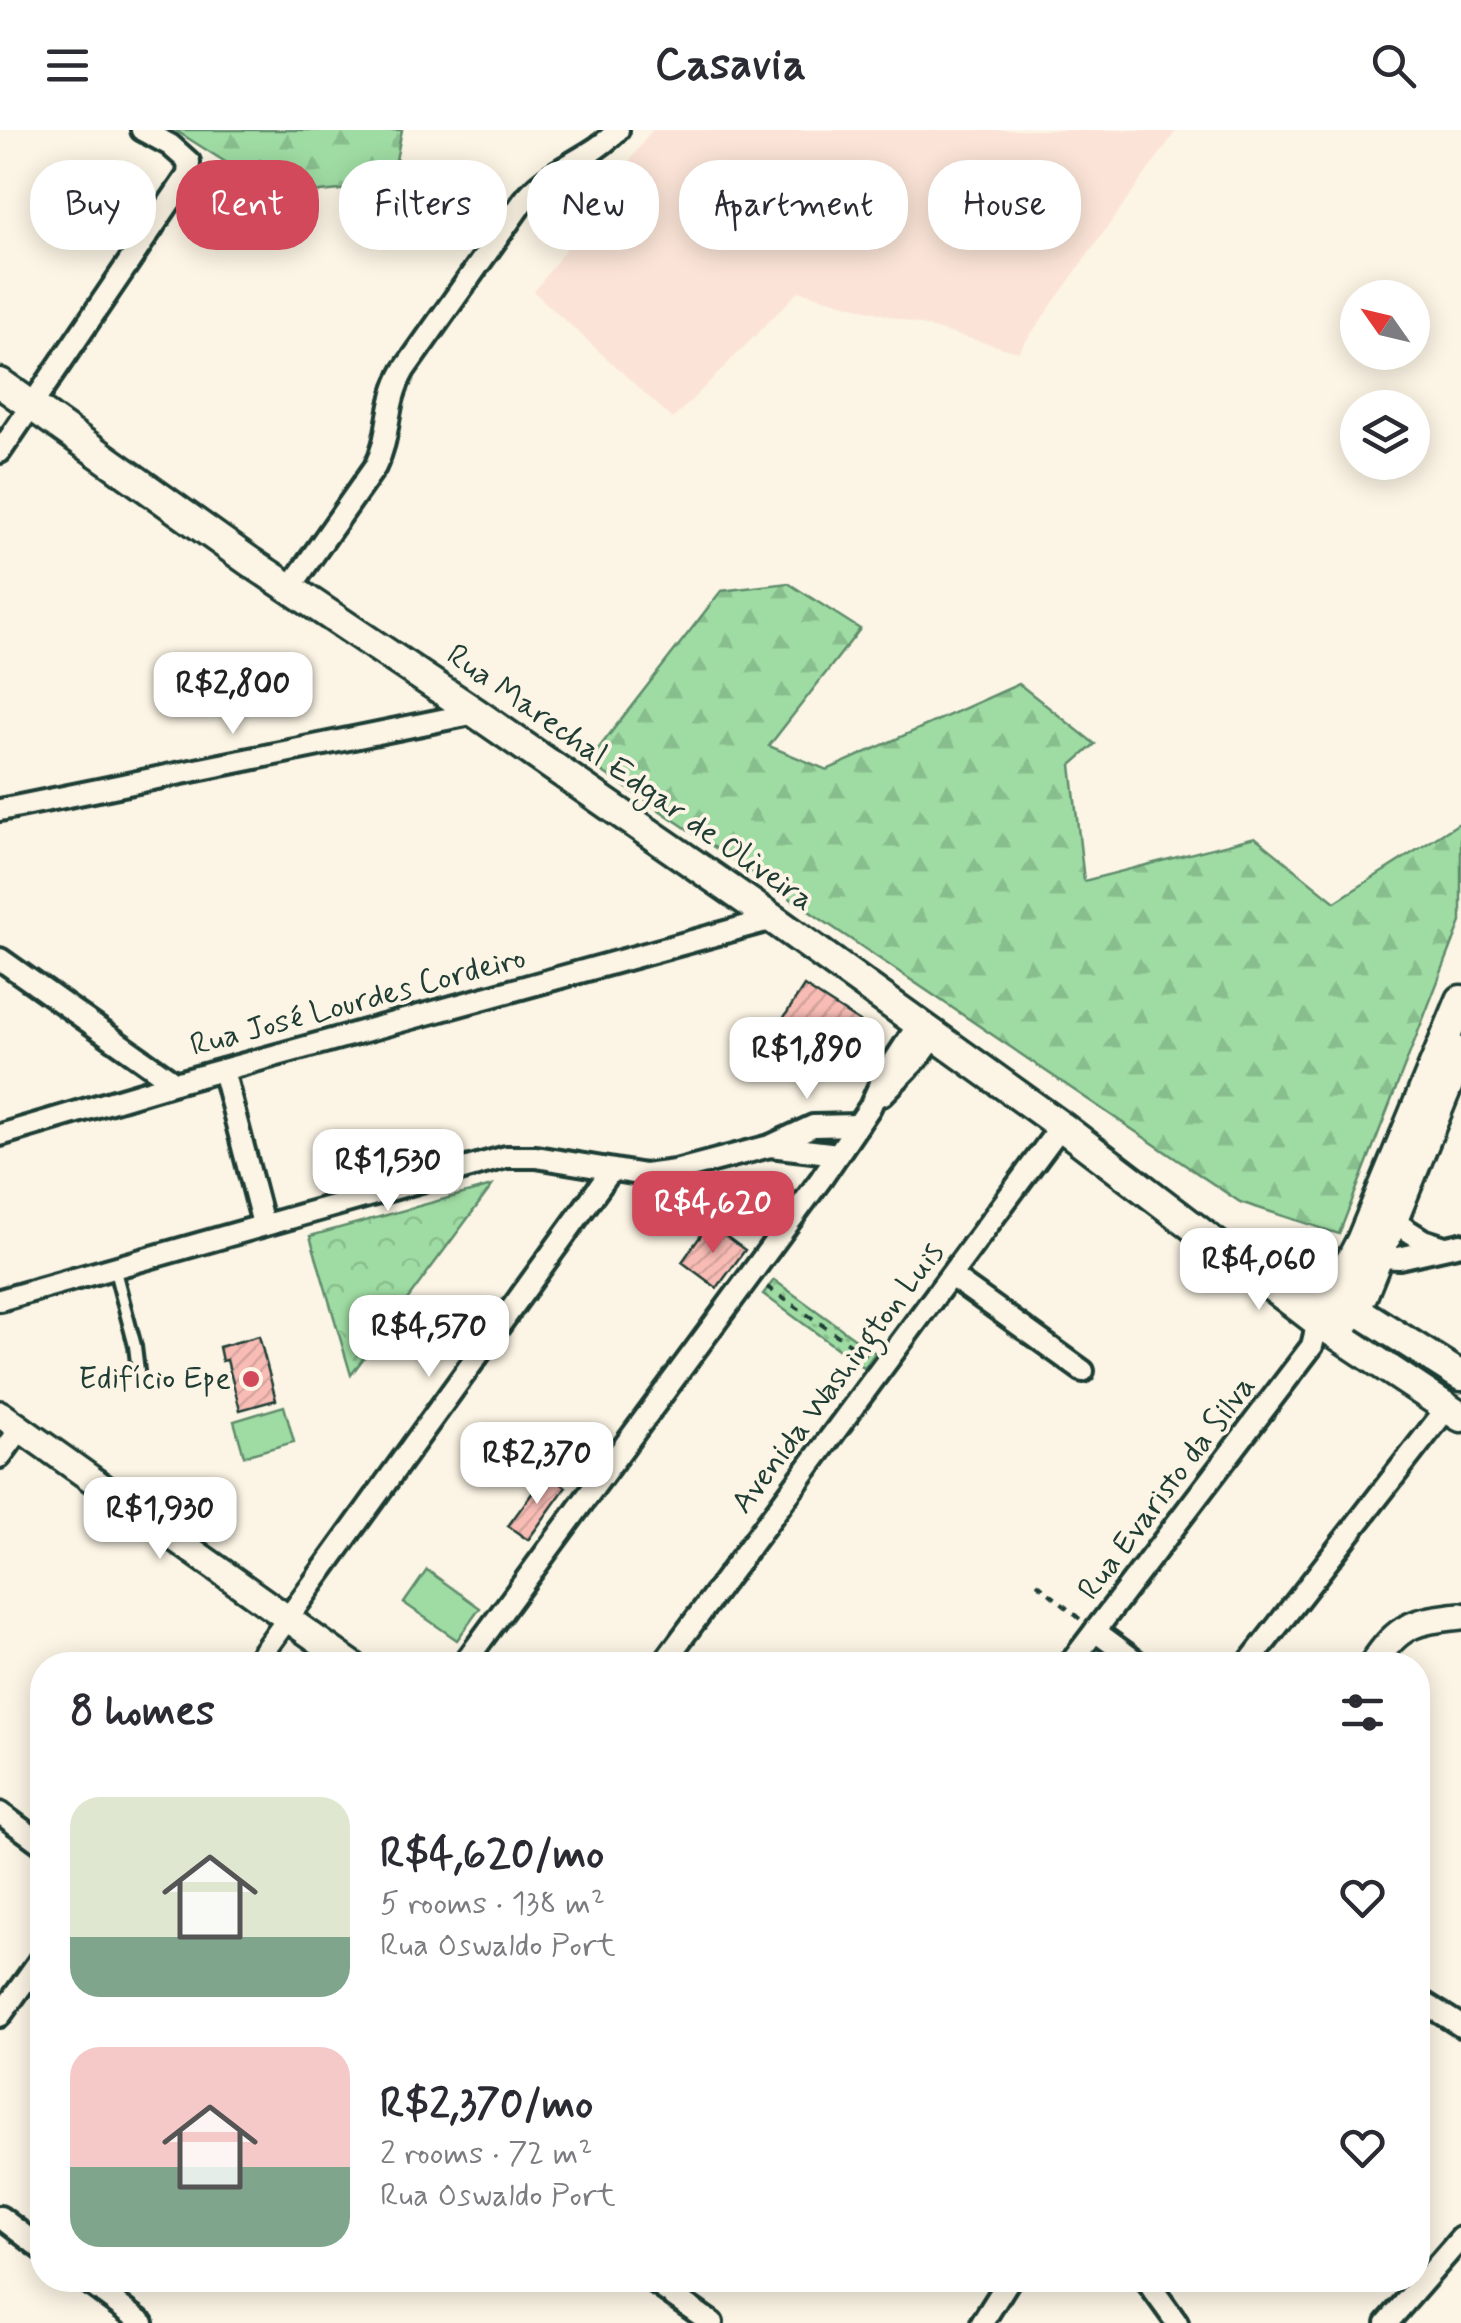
<!DOCTYPE html>
<html lang="en">
<head>
<meta charset="utf-8">
<style>
	:root { --surface:#fff; --page:#f2f2f3; --text:#2b2b33; --muted:#7c7c81; --accent:#d1495b }
	body { margin:0; font-family:Mynerve,sans-serif; background:var(--page); color:var(--text); height:100vh; display:flex; flex-direction:column; font-size:38px; white-space:nowrap }
	* { box-sizing:border-box; margin:0 }
	p { font-size:32px; color:var(--muted) }
	.icon { flex:none; width:55px; height:55px; fill:none; stroke:currentColor; stroke-width:2; stroke-linecap:round; stroke-linejoin:round }
	.map { position:relative; flex:1; overflow:hidden }
	.drawer { position:absolute; left:30px; top:1522px; width:1400px; height:640px; display:flex; flex-direction:column; background:var(--surface); border-radius:40px; box-shadow:0 5px 25px #0003 }
	.drawer>* { flex:none }
	.banner { position:absolute; left:30px; top:30px; width:1402px; height:90px; display:flex; gap:20px }
	.needle { width:65px; rotate:304deg }
	.controls { position:absolute; left:1340px; top:150px; display:grid; gap:20px }
	.controls a { display:grid; place-items:center; width:90px; height:90px; border-radius:50%; background:var(--surface); box-shadow:0 5px 25px #0003; font-size:50px }
	.price { position:absolute; translate:-50% -85px; padding:0 22px; border-radius:20px; background:#fff; color:#222; font-size:32px; line-height:65px; filter:drop-shadow(0 2px 5px #0008) }
	.price::after { content:''; position:absolute; left:50%; top:60px; width:30px; height:22px; margin-left:-15px; background:inherit; clip-path:polygon(0 0,100% 0,50% 100%) }
	.price.on { background:var(--accent); color:#fff }
	ul { padding:0; list-style:none }
	li { display:flex; align-items:center; gap:30px; height:250px; padding:0 40px }
	li span { display:grid; place-items:center; flex:none; width:280px; height:200px; border-radius:30px; color:#555 }
	li>.icon { margin-inline-start:auto }
	span .icon { width:120px; height:120px; fill:#fffc; stroke-width:1 }
	li b { font-size:42px }
	h2 { display:flex; justify-content:space-between; align-items:center; height:120px; padding:0 40px; font-size:42px }
	.pill { padding:0 35px; border-radius:40px; background:var(--surface); box-shadow:0 5px 25px #0003; font-size:35px; line-height:90px }
	.pill.on { background:var(--accent); color:#fff }
	header { display:flex; justify-content:space-between; align-items:center; height:130px; padding:0 40px; background:var(--surface); font-size:45px; font-weight:800 }
	.map>svg:first-child { display:block }
	.built { fill:#fbe4d7 }
	.grass { fill:#9fdca3; stroke:#5f8c6c; stroke-width:2.5 }
	.forest { fill:url(#forest-firs); stroke:#5f8c6c; stroke-width:2.5 }
	.park { fill:url(#park-crowns); stroke:#5f8c6c; stroke-width:2.5 }
	.garden { fill:url(#garden-dots); stroke:#5f8c6c; stroke-width:2.5 }
	.building { fill:url(#building-hatch); stroke:#1f3d34; stroke-width:2.5 }
	.lines { fill:none; stroke-linecap:round; stroke-linejoin:round }
	.service-casing { stroke:#1f3d34; stroke-width:18 }
	.minor-casing { stroke:#1f3d34; stroke-width:28 }
	.tertiary-casing { stroke:#1f3d34; stroke-width:32 }
	.secondary-casing { stroke:#1f3d34; stroke-width:35 }
	.path { stroke:#1f3d34; stroke-width:4; stroke-dasharray:8 8; stroke-linecap:butt }
	.service { stroke:#fcf5e5; stroke-width:10 }
	.minor { stroke:#fcf5e5; stroke-width:20 }
	.tertiary { stroke:#fcf5e5; stroke-width:25 }
	.secondary { stroke:#fcf5e5; stroke-width:28 }
	.poi-dot { fill:#d1495b; stroke:#fcf5e5; stroke-width:4 }
	.labels { text-anchor:middle; dominant-baseline:central; stroke-width:8; stroke-linejoin:round; paint-order:stroke }
	.street-label { font-size:32px; fill:#1f3d34; stroke:#fcf5e5 }
	.poi-label { font-size:32px; fill:#1f3d34; stroke:#fcf5e5; text-anchor:end }
</style>
</head>
<body>
<header><svg class="icon" aria-label="menu" viewBox="0 0 24 24"><path d="M4 6h16M4 12h16M4 18h16"/></svg>Casavia<svg class="icon" aria-label="search" viewBox="0 0 24 24"><circle cx="10" cy="10" r="6"/><path d="M15 15l6 6"/></svg></header>
<div class="map">
<svg width="1461" height="2193" viewBox="0 0 1461 2193">
	<defs>
		<pattern id="forest-firs" width="22" height="20" patternUnits="userSpaceOnUse" patternTransform="scale(2.5)"><rect width="22" height="20" fill="#9fdca3"/><path d="M5 1l3.5 6h-7zM16 11l3.5 6h-7z" fill="#88be8d"/></pattern>
		<pattern id="park-crowns" width="20" height="18" patternUnits="userSpaceOnUse" patternTransform="scale(2.5)"><rect width="20" height="18" fill="#9fdca3"/><path d="M2 6a3 3 0 1 1 6 0M12 15a3 3 0 1 1 6 0" fill="none" stroke="#88be8d"/></pattern>
		<pattern id="garden-dots" width="8" height="8" patternUnits="userSpaceOnUse" patternTransform="scale(2.5)"><rect width="8" height="8" fill="#9fdca3"/><path d="M2 2h.1M6 6h.1" fill="none" stroke="#88be8d" stroke-width="1.8" stroke-linecap="round"/></pattern>
		<pattern id="building-hatch" width="6" height="6" patternUnits="userSpaceOnUse" patternTransform="scale(2.5)"><rect width="6" height="6" fill="#f8bcb5"/><path d="M-1 1l2-2M0 6l6-6M5 7l2-2" fill="none" stroke="#d4a29c"/></pattern>
	</defs>
	<rect width="100%" height="100%" fill="#fcf5e5"/>
	<filter id="ink" filterUnits="userSpaceOnUse"><feTurbulence type="fractalNoise" baseFrequency=".01" numOctaves="2"/><feDisplacementMap in="SourceGraphic" scale="20" xChannelSelector="R" yChannelSelector="G"/><feConvolveMatrix kernelMatrix="1 2 1 2 8 2 1 2 1" color-interpolation-filters="sRGB"/></filter>
	<g filter="url(#ink)">
		<path class="built" d="M652,0H1177L1018,222L799,161L673,289L534,162Z"/>
		<g class="grass">
			<path d="M284,1276L294,1312L244,1326L234,1291Z"/>
			<path d="M427,1440L480,1478L457,1510L404,1473Z"/>
		</g>
		<g class="forest">
			<path d="M175,0H402L391,55L279,66Z"/>
			<path d="M788,453L860,499L769,616L827,640L1019,554L1095,614L1071,635L1084,751L1255,707L1335,772L1461,692V792L1339,1104L1240,1072L588,632L721,461Z"/>
		</g>
		<path class="park" d="M492,1056L351,1245L310,1106Z"/>
		<path class="garden" d="M774,1150L875,1223L864,1238L763,1164Z"/>
		<g class="building">
			<path d="M804,856L866,896L843,932L781,892Z"/>
			<path d="M709,1094L745,1120L717,1158L682,1132Z"/>
			<path d="M259,1206L276,1270L240,1280L227,1230L222,1231L219,1217Z"/>
			<path d="M547,1343L566,1357L528,1410L508,1396Z"/>
		</g>
		<g class="lines">
			<g class="service-casing">
				<path id="service" d="M114,1137L135,1216L138,1241"/>
			</g>
			<g class="minor-casing">
				<g id="minor">
					<path d="M0,322L188,45L189,32L170,15L142,0"/>
					<path d="M290,458L375,337C392,304 384,275 404,240L522,73C546,39 590,30 618,0"/>
					<path d="M0,680L476,583"/>
					<path d="M0,829L175,953"/>
					<path d="M223,940L263,1094"/>
					<path d="M882,965L921,925L935,906"/>
					<path d="M0,1005L175,953L773,789"/>
					<path d="M770,1016L838,1024"/>
					<path d="M1393,1091L1423,1110L1445,1117"/>
					<path d="M1378,1127L1399,1128L1461,1114"/>
					<path d="M951,1146L1083,1241"/>
					<path d="M0,1170L506,1027H536L645,1045L675,1041L770,1016L813,996L858,995"/>
					<path d="M0,1327L21,1298"/>
					<path d="M1095,1501L1141,1535"/>
					<path d="M254,1535L611,1041"/>
					<path d="M463,1535L821,1049L870,977L882,950L918,895"/>
					<path d="M662,1535L1061,996"/>
					<path d="M1069,1535L1312,1216L1318,1192"/>
					<path d="M1247,1535L1447,1278"/>
					<path d="M0,1683L42,1714"/>
					<path d="M1418,1869L1461,1896"/>
					<path d="M0,1886L42,1827"/>
					<path d="M0,2087L42,2119"/>
					<path d="M85,2150L143,2193"/>
					<path d="M651,2150L712,2193"/>
					<path d="M1146,2150L1177,2193"/>
					<path d="M982,2193L1009,2150"/>
					<path d="M1387,2193L1461,2108"/>
				</g>
			</g>
			<g class="tertiary-casing">
				<g id="tertiary">
					<path d="M0,1284L353,1535"/>
					<path d="M1372,1535C1399,1494 1414,1491 1461,1486"/>
				</g>
			</g>
			<g class="secondary-casing">
				<g id="secondary">
					<path d="M0,253L249,431L476,583L773,789L1061,996L1318,1192L1461,1287"/>
					<path d="M1255,1131L1333,1165L1461,1246"/>
					<path d="M1318,1192L1361,1111L1461,870"/>
					<path d="M1338,1204L1363,1164L1461,922"/>
				</g>
			</g>
			<g class="path">
				<path d="M767,1157L866,1225"/>
				<path d="M1037,1453L1080,1489"/>
			</g>
			<use href="#service" class="service"/>
			<use href="#minor" class="minor"/>
			<use href="#tertiary" class="tertiary"/>
			<use href="#secondary" class="secondary"/>
		</g>
	</g>
	<circle class="poi-dot" cx="251" cy="1249" r="10"/>
	<g class="labels">
		<g class="street-label">
			<text transform="translate(630 648) rotate(35)">Rua Marechal Edgar de Oliveira</text>
			<text transform="translate(358 872) rotate(-15)">Rua José Lourdes Cordeiro</text>
			<text transform="translate(838 1248) rotate(-53)">Avenida Washington Luis</text>
			<text transform="translate(1167 1358) rotate(-53)">Rua Evaristo da Silva</text>
		</g>
		<g class="poi-label">
			<text x="231" y="1249">Edifício Epe</text>
		</g>
	</g>
</svg>
<div class="controls">
<a><svg class="needle" viewBox="-14 -14 28 28"><path d="M0-13l5 13h-10z" fill="#e53935"/><path d="M0 13l5-13h-10z" fill="#7c7c81"/></svg></a>
<a><svg class="icon" aria-label="layers" viewBox="0 0 24 24"><path d="M12 4l9 5-9 5-9-5zM3 14l9 5 9-5"/></svg></a>
</div>
<b class="price" style="left:233px;top:607px">R$2,800</b>
<b class="price" style="left:807px;top:972px">R$1,890</b>
<b class="price" style="left:388px;top:1084px">R$1,530</b>
<b class="price on" style="left:713px;top:1126px">R$4,620</b>
<b class="price" style="left:1259px;top:1183px">R$4,060</b>
<b class="price" style="left:429px;top:1250px">R$4,570</b>
<b class="price" style="left:537px;top:1377px">R$2,370</b>
<b class="price" style="left:160px;top:1432px">R$1,930</b>
<div class="banner">
<a class="pill">Buy</a>
<a class="pill on">Rent</a>
<a class="pill">Filters</a>
<a class="pill">New</a>
<a class="pill">Apartment</a>
<a class="pill">House</a>
</div>
<section class="drawer">
<h2>8 homes<svg class="icon" aria-label="filters" viewBox="0 0 24 24"><path d="M4 7h16M4 17h16"/><circle cx="9" cy="7" r="2"/><circle cx="15" cy="17" r="2"/></svg></h2>
<ul>
<li><span style="background:linear-gradient(#dfe7d0 70%,#7fa58c 0)"><svg class="icon" aria-label="home" viewBox="0 0 24 24"><path d="M3 11l9-7 9 7M6 9v11h12V9"/></svg></span><div><b>R$4,620/mo</b><p>5 rooms · 138 m²</p><p>Rua Oswaldo Port</p></div><svg class="icon" aria-label="heart" viewBox="0 0 24 24"><path d="M12 20l-8-8c-3-5 5-10 8-4 3-6 11-1 8 4z"/></svg></li>
<li><span style="background:linear-gradient(#f6c9c9 60%,#7fa58c 0)"><svg class="icon" aria-label="home" viewBox="0 0 24 24"><path d="M3 11l9-7 9 7M6 9v11h12V9"/></svg></span><div><b>R$2,370/mo</b><p>2 rooms · 72 m²</p><p>Rua Oswaldo Port</p></div><svg class="icon" aria-label="heart" viewBox="0 0 24 24"><path d="M12 20l-8-8c-3-5 5-10 8-4 3-6 11-1 8 4z"/></svg></li>
</ul>
</section>
</div>
</body>
</html>
